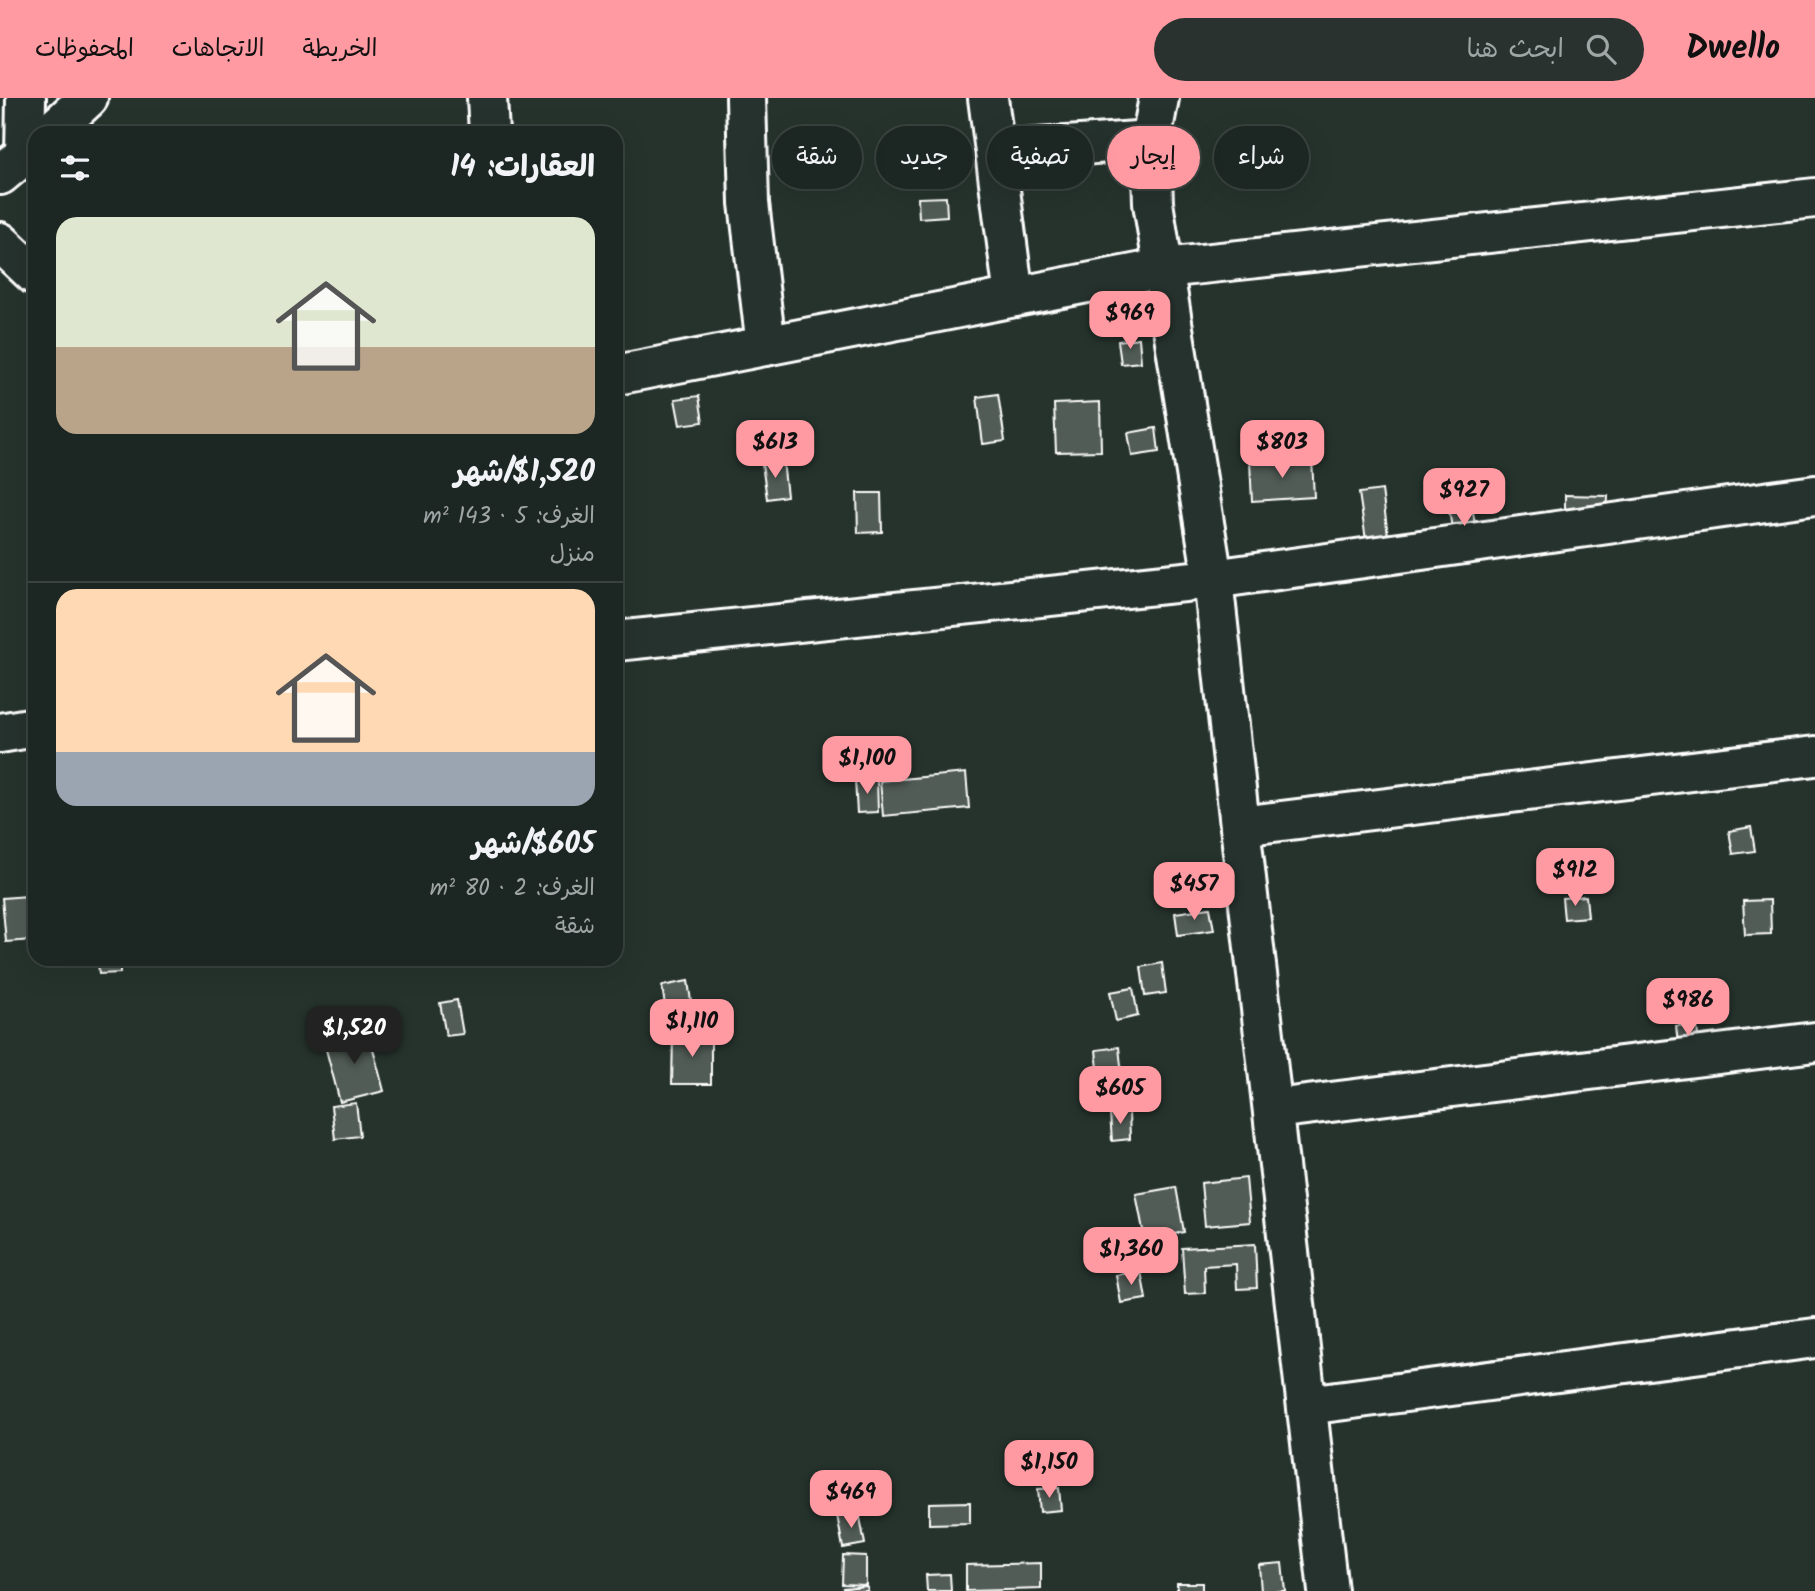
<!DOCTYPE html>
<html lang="ar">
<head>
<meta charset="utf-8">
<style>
	:root { --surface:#1c2622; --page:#29322f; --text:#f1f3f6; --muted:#a0a5a5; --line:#3a4340; --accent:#ff9aa2 }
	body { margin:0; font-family:Kalam,"Playpen Sans Arabic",sans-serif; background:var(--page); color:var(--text); direction:rtl; height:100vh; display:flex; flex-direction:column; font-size:26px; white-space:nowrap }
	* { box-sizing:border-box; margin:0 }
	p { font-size:23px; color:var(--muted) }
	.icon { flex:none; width:38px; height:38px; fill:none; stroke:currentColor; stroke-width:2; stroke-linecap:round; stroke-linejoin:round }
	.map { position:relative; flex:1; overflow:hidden; direction:ltr }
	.drawer { position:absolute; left:28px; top:28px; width:595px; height:840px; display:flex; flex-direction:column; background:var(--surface); border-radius:21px; box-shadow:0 7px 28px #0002,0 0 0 2px var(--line); direction:rtl }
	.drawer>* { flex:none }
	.top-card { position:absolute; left:644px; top:28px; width:665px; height:63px; direction:rtl; display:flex; gap:14px }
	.price { position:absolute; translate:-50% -60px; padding:0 16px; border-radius:14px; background:var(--accent); color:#111; font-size:23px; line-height:46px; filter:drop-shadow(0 2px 4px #0008) }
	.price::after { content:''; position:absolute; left:50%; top:42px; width:21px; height:16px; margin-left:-10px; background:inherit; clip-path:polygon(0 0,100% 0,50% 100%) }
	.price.on { background:#222; color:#fff }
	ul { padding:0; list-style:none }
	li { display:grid; align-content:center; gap:14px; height:371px; padding:0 28px }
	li+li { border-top:2px solid var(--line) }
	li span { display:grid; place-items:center; height:217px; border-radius:21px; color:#555 }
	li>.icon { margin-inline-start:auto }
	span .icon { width:126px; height:126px; fill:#fffc; stroke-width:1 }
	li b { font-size:30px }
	h2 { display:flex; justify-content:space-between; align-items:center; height:84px; padding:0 28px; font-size:30px }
	.tag { padding:0 24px; border-radius:32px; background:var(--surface); box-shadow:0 7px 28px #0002,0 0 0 2px var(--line); font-size:24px; line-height:63px }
	.tag.on { background:var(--accent); color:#111 }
	header { display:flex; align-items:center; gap:42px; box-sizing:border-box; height:98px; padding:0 35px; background:var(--accent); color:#111 }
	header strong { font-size:33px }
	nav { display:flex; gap:38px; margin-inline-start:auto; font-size:24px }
	.search { width:490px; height:63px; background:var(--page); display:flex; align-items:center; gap:18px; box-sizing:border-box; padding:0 24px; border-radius:38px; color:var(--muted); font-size:26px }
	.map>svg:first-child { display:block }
	.building { fill:#515c57; stroke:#fff; stroke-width:2 }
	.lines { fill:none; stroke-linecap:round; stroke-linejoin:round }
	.minor-casing { stroke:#fff; stroke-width:44 }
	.minor { stroke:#26332d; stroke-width:38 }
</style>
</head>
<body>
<header>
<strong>Dwello</strong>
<div class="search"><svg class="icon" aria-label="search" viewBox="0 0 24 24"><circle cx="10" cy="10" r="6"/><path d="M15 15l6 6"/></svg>ابحث هنا</div>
<nav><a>الخريطة</a><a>الاتجاهات</a><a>المحفوظات</a></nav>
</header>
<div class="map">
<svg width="1815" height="1493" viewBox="0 0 1815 1493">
	<rect width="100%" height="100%" fill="#26332d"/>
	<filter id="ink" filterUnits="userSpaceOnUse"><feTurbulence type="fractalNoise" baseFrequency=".0143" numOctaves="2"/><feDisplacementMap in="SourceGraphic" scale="14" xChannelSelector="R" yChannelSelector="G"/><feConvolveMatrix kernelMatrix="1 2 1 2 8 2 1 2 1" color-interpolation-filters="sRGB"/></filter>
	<g filter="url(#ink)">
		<g class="building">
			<path d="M946,99L947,118L919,120L918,100Z"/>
			<path d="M1139,240L1141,264L1121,266L1118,243Z"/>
			<path d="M998,296L1005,343L983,346L977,299Z"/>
			<path d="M699,298L703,324L680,327L675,301Z"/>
			<path d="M1100,304L1101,353L1056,354L1054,306Z"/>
			<path d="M1156,330L1159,354L1132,358L1128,335Z"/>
			<path d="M1312,361L1314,399L1252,403L1250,364Z"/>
			<path d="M783,363L787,398L767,401L762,366Z"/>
			<path d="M1382,392L1389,445L1367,449L1359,395Z"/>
			<path d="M857,395H881L882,434L858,435Z"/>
			<path d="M1565,397L1608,398L1607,420L1565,419Z"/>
			<path d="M1472,409L1479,448L1456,452L1449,413Z"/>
			<path d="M966,675L969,710L883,718L880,683Z"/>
			<path d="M877,681L878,714L857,715L855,682Z"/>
			<path d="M1751,729L1755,753L1733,756L1729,733Z"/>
			<path d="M28,798L33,842L6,844L2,800Z"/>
			<path d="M1586,798L1588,819L1564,821L1562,800Z"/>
			<path d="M1770,802L1771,836L1745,837L1743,803Z"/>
			<path d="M1210,810L1214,832L1178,837L1175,815Z"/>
			<path d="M98,861H120V875L99,876Z"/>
			<path d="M1162,865L1166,895L1145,898L1141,869Z"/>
			<path d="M688,883L692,910L666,914L662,888Z"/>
			<path d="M1133,890L1138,918L1116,923L1110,894Z"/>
			<path d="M457,902L463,936L446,938L440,905Z"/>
			<path d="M1697,926L1699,952L1679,954L1676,928Z"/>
			<path d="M368,932L384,993L340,1004L324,944Z"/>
			<path d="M673,936H711V986H672Z"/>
			<path d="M1119,949L1124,996L1101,998L1096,952Z"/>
			<path d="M356,1005L360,1038L335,1041L331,1008Z"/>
			<path d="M1129,1014L1130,1041L1112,1043L1110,1016Z"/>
			<path d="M1246,1080L1250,1124L1205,1128L1201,1085Z"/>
			<path d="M1176,1089L1184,1134L1145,1142L1136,1096Z"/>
			<path d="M1255,1146L1257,1190L1237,1191L1236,1166L1204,1168L1205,1195L1185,1196L1182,1150Z"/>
			<path d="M1141,1173L1146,1201L1121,1205L1116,1177Z"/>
			<path d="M1059,1390L1061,1412L1040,1414L1038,1391Z"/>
			<path d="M970,1404V1425L929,1426V1405Z"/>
			<path d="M859,1414L865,1446L843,1450L837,1417Z"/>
			<path d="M843,1457L866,1458V1487L842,1486Z"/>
			<path d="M1041,1465V1491L966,1493V1467Z"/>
			<path d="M1282,1465L1285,1493H1261L1259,1467Z"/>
			<path d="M950,1476L951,1493H927L926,1477Z"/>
			<rect x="1177" y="1485" width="25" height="8"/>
			<path d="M867,1488L868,1493H844L843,1490Z"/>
		</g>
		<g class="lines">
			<g class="minor-casing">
				<g id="minor">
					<path d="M487,0L489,35"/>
					<path d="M746,0L749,105L766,248"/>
					<path d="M988,0L1014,199"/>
					<path d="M1159,0L1151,42L1153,105L1213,481L1240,728L1328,1493"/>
					<path d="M50,35L88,0"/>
					<path d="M995,53L1151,42"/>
					<path d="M25,57L26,0"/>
					<path d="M0,77L35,48"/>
					<path d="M0,144L35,177"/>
					<path d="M616,277L1164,170L1815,100"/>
					<path d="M616,543L1213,481L1815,397"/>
					<path d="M0,635L35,629"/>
					<path d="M1240,728L1815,658"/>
					<path d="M1274,1011L1815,944"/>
					<path d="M1307,1307L1815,1240"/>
				</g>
			</g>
			<use href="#minor" class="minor"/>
		</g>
	</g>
</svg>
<b class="price" style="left:1130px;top:253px">$969</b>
<b class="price" style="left:775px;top:382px">$613</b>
<b class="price" style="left:1282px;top:382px">$803</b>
<b class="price" style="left:1464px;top:430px">$927</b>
<b class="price" style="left:867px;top:698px">$1,100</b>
<b class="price" style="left:1575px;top:810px">$912</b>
<b class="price" style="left:1194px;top:824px">$457</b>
<b class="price" style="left:1688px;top:940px">$986</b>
<b class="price" style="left:692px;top:961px">$1,110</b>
<b class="price on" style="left:354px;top:968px">$1,520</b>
<b class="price" style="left:1120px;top:1028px">$605</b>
<b class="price" style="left:1131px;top:1189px">$1,360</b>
<b class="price" style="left:1049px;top:1402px">$1,150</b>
<b class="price" style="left:851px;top:1432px">$469</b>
<div class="top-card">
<a class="tag">شراء</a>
<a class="tag on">إيجار</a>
<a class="tag">تصفية</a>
<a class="tag">جديد</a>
<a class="tag">شقة</a>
</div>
<section class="drawer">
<h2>العقارات: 14<svg class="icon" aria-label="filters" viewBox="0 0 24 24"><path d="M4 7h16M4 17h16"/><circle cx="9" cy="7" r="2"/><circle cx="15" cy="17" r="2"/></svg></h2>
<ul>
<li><span style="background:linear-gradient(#dfe7d0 60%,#b9a48a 0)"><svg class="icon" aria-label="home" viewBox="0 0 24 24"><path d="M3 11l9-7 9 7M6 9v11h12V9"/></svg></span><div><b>$1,520/شهر</b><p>الغرف: 5 · 143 m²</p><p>منزل</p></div></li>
<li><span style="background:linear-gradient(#ffd9b3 75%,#9aa5b1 0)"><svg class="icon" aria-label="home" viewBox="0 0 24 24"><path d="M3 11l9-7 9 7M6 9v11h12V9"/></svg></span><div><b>$605/شهر</b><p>الغرف: 2 · 80 m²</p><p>شقة</p></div></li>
</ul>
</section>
</div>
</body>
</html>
